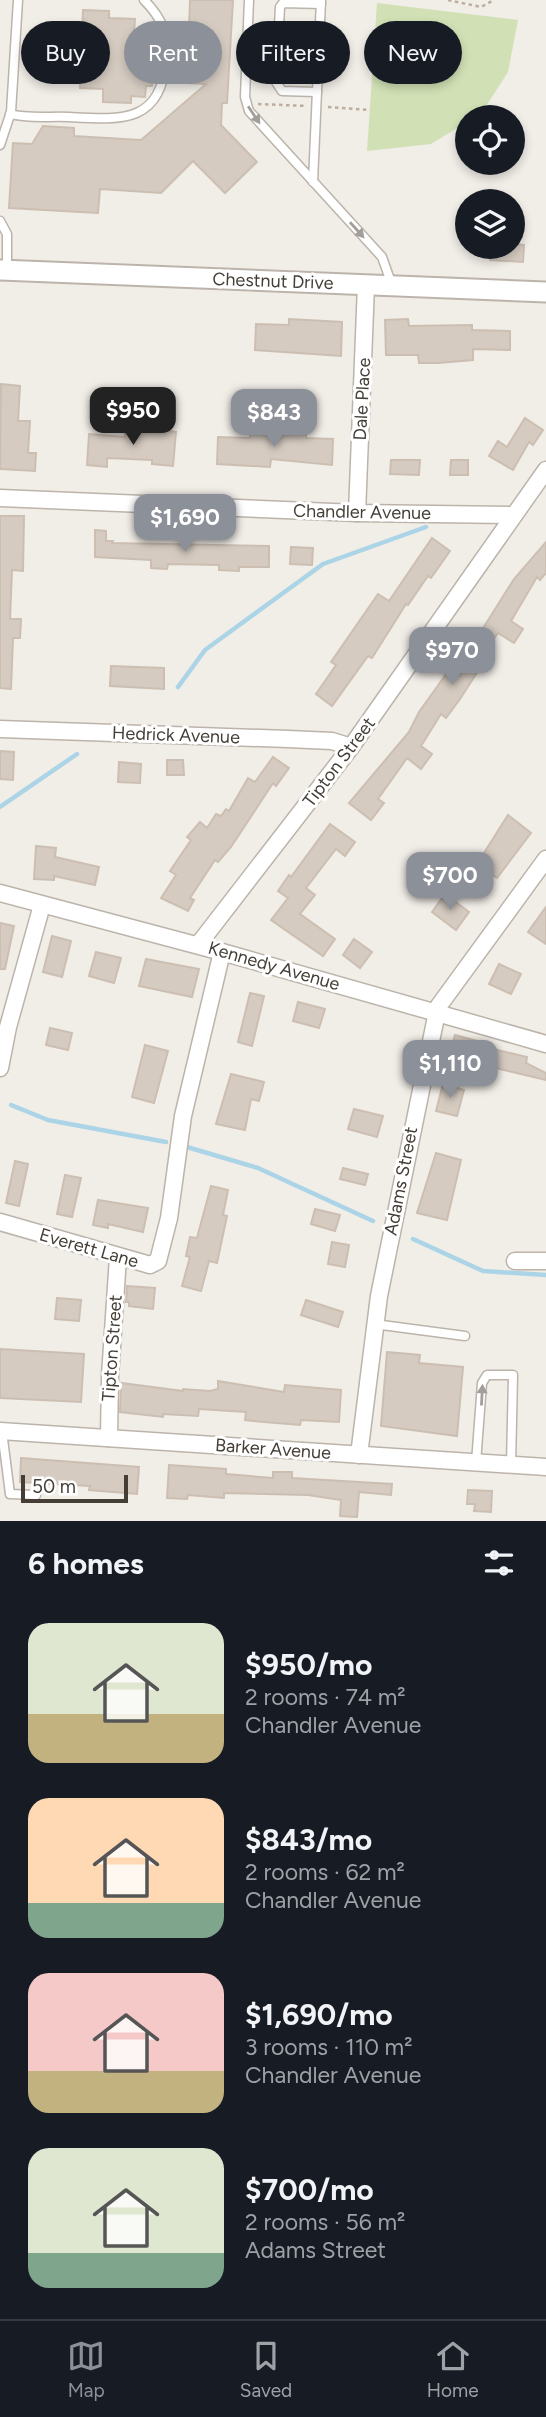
<!DOCTYPE html>
<html lang="en">
<head>
<meta charset="utf-8">
<style>
	:root { --surface:#171b24; --page:#242831; --text:#f1f3f6; --muted:#9ea1a6; --line:#363941; --accent:#8c9099 }
	body { margin:0; font-family:Figtree,sans-serif; background:var(--page); color:var(--text); height:100vh; display:flex; flex-direction:column; font-size:26px; white-space:nowrap }
	* { box-sizing:border-box; margin:0 }
	p { font-size:23px; color:var(--muted) }
	.icon { flex:none; width:38px; height:38px; fill:none; stroke:currentColor; stroke-width:2; stroke-linecap:round; stroke-linejoin:round }
	.map { position:relative; height:1521px; overflow:hidden }
	.drawer { display:flex; flex-direction:column; background:var(--surface); flex:1 }
	.drawer>* { flex:none }
	.hud { position:absolute; left:21px; top:21px; width:504px; height:63px; display:flex; gap:14px }
	.controls { position:absolute; left:455px; top:105px; display:grid; gap:14px }
	.controls a { display:grid; place-items:center; width:70px; height:70px; border-radius:50%; background:var(--surface); box-shadow:0 4px 10px #0003; font-size:35px }
	.scale { position:absolute; left:21px; bottom:18px; width:107px; box-sizing:border-box; padding-left:7px; border:4px solid #443e37; border-top:0; font-size:19px; line-height:24px; white-space:nowrap; color:#443e37; -webkit-text-stroke:5px #fff; paint-order:stroke }
	.price { position:absolute; translate:-50% -60px; padding:0 16px; border-radius:14px; background:var(--accent); color:#fff; font-size:23px; line-height:46px; filter:drop-shadow(0 2px 4px #0008) }
	.price::after { content:''; position:absolute; left:50%; top:42px; width:21px; height:16px; margin-left:-10px; background:inherit; clip-path:polygon(0 0,100% 0,50% 100%) }
	.price.on { background:#222; color:#fff }
	ul { padding:0; list-style:none }
	li { display:flex; align-items:center; gap:21px; height:175px; padding:0 28px }
	li span { display:grid; place-items:center; flex:none; width:196px; height:140px; border-radius:21px; color:#555 }
	li>.icon { margin-inline-start:auto }
	span .icon { width:84px; height:84px; fill:#fffc; stroke-width:1 }
	li b { font-size:30px }
	h2 { display:flex; justify-content:space-between; align-items:center; height:84px; padding:0 28px; font-size:30px }
	.pill { padding:0 24px; border-radius:32px; background:var(--surface); box-shadow:0 4px 10px #0003; font-size:24px; line-height:63px }
	.pill.on { background:var(--accent); color:#fff }
	.dock { display:flex; justify-content:space-around; align-items:center; height:98px; border-top:2px solid var(--line); background:var(--surface); font-size:19px; color:var(--muted) }
	.dock a { display:grid; justify-items:center; gap:4px }
	.dock .on { color:var(--accent) }
	.map>svg:first-child { display:block }
	.green { fill:#d1e1b5 }
	.lines { fill:none; stroke-linecap:round; stroke-linejoin:round }
	.stream { stroke:#abd4e7; stroke-width:4.5 }
	.building { fill:#d5cbc1; stroke:#ccbfb2; stroke-width:2 }
	.service-casing { stroke:#bcb4ab; stroke-width:11 }
	.minor-casing { stroke:#bcb4ab; stroke-width:19 }
	.tertiary-casing { stroke:#bcb4ab; stroke-width:23 }
	.path { stroke:#bcae9e; stroke-width:2.5; stroke-dasharray:3.5 3.5; stroke-linecap:butt }
	.service { stroke:#fff; stroke-width:8 }
	.minor { stroke:#fff; stroke-width:16 }
	.tertiary { stroke:#fff; stroke-width:19 }
	.oneway { fill:#a29e9b }
	.labels { text-anchor:middle; dominant-baseline:central; stroke-width:6; stroke-linejoin:round; paint-order:stroke }
	.street-label { font-size:18px; fill:#443e37; stroke:#fff }
</style>
</head>
<body>
<div class="map">
<svg width="546" height="1521" viewBox="0 0 546 1521">
	<rect width="100%" height="100%" fill="#f1ede7"/>
	<path class="green" d="M377,3L518,20L508,72L481,114L467,117V122L431,144L367,151Z"/>
	<g class="lines">
		<g class="stream">
			<path d="M178,687L205,650L323,564L426,527"/>
			<path d="M0,807L77,754"/>
			<path d="M11,1105L48,1120L166,1142"/>
			<path d="M187,1147L258,1168L373,1221"/>
			<path d="M413,1239L483,1271L546,1275"/>
		</g>
	</g>
	<g class="building">
		<path d="M190,0H233L227,103H222L221,125L257,162L225,193L193,161L161,193L100,189L98,213L9,208L13,143L32,144L43,126L74,128V136L141,140L206,84L187,83Z"/>
		<path d="M83,10L109,11V18L135,19L134,32L154,33L152,86H146L145,97L131,96V103L103,102V89L80,88Z"/>
		<path d="M513,244L524,245L523,262L490,260L491,247Z"/>
		<path d="M289,319L342,322L341,356L255,350L256,324L289,325Z"/>
		<path d="M408,319L409,326L472,325V330L510,331V350L473,349V360L438,363H419L418,355H386L385,320Z"/>
		<path d="M1,384L20,386L18,421H30L28,453H36L35,471L0,469Z"/>
		<path d="M525,418L543,430L533,445L529,442L513,470L489,456L498,441L507,447Z"/>
		<path d="M125,426L176,432L173,466L152,464V460L107,458V467L87,465L89,434L125,437Z"/>
		<path d="M250,429L306,431V438L333,439L332,465L271,459L270,467L217,464L218,437L250,438Z"/>
		<path d="M391,460H420L419,475L390,474Z"/>
		<path d="M451,460H468V475H450Z"/>
		<path d="M0,516H24L23,571L12,570L10,619H21L20,638H13L11,689L0,688Z"/>
		<path d="M95,530L106,531V541H113L112,543L269,546V567H239V571L219,570V565L168,564L167,569L151,568V560L95,557Z"/>
		<path d="M432,538L450,551L431,578L428,576L408,605L406,604L372,658L368,656L332,706L316,694L336,665L331,662L378,594L389,601Z"/>
		<path d="M546,542V573L540,580L537,577L511,621L523,629L514,643L498,633L473,668L478,671L460,699L446,718L441,714L421,746L432,754L421,769L407,758L378,799L384,803L371,820L349,803L409,732L419,712L477,631L480,633L514,579Z"/>
		<path d="M291,547L313,548L312,565L290,564Z"/>
		<path d="M111,666L164,668V689L110,686Z"/>
		<path d="M0,751L14,752L13,780L0,779Z"/>
		<path d="M273,757L289,768L276,786L273,783L231,847L218,862L215,860L190,898L194,900L188,911L161,898L176,875L170,871L191,840L187,837L200,822L207,828L216,814L221,816L226,809L229,811L248,778L255,782Z"/>
		<path d="M167,760H183L184,775H167Z"/>
		<path d="M119,762L141,764L140,783L118,782Z"/>
		<path d="M508,815L531,833L497,878L477,864Z"/>
		<path d="M330,824L355,842L345,856L336,849L306,888L315,895L300,914L335,939L323,956L271,920L288,898L278,891L289,875L291,877Z"/>
		<path d="M36,846L56,848L55,857L99,867L95,885L54,876V880L34,879Z"/>
		<path d="M445,894L469,912L456,930L432,912Z"/>
		<path d="M546,907V944L528,932Z"/>
		<path d="M0,923L14,926L5,969H0Z"/>
		<path d="M52,936L71,941L62,977L43,972Z"/>
		<path d="M354,939L372,952L360,968L343,955Z"/>
		<path d="M96,952L121,958L114,983L89,976Z"/>
		<path d="M146,959L199,969L192,997L139,986Z"/>
		<path d="M499,964L521,974L511,994L489,984Z"/>
		<path d="M250,993L264,996L252,1046L238,1042Z"/>
		<path d="M298,1002L325,1009L319,1028L293,1021Z"/>
		<path d="M50,1028L72,1033L68,1050L46,1045Z"/>
		<path d="M455,1035L477,1041L476,1045L527,1057L526,1063L546,1073V1080L471,1062L469,1069L447,1063Z"/>
		<path d="M145,1045L168,1051L154,1103L132,1097Z"/>
		<path d="M231,1074L264,1082L259,1101L251,1099L245,1130L216,1124Z"/>
		<path d="M443,1084L464,1090L457,1116L436,1111Z"/>
		<path d="M354,1109L383,1116L377,1137L348,1129Z"/>
		<path d="M436,1153L461,1160L447,1220L417,1213Z"/>
		<path d="M15,1161L28,1164L19,1206L6,1203Z"/>
		<path d="M343,1168L368,1174L365,1185L340,1179Z"/>
		<path d="M65,1175L81,1178L72,1217L57,1214Z"/>
		<path d="M211,1186L228,1190L223,1215L227,1216L217,1263L209,1261L201,1291L182,1286L190,1257L186,1256L190,1237L197,1238Z"/>
		<path d="M98,1200L148,1208L143,1232L108,1224V1228L93,1225Z"/>
		<path d="M315,1209L340,1215L335,1231L311,1224Z"/>
		<path d="M332,1242L349,1245L345,1267L328,1264Z"/>
		<path d="M127,1286L155,1288L153,1309L129,1306V1302H126Z"/>
		<path d="M57,1298L81,1300L79,1321L55,1319Z"/>
		<path d="M306,1300L343,1312L338,1327L301,1315Z"/>
		<path d="M0,1349L84,1354L81,1402L0,1398Z"/>
		<path d="M387,1352L420,1355L419,1363L463,1367L457,1436L381,1426Z"/>
		<path d="M218,1381L284,1392L285,1385L341,1390L339,1422L301,1420L300,1425L264,1422L245,1420L246,1412L199,1409L198,1416L163,1414V1417L120,1412L121,1383L183,1391V1389L210,1391L218,1389Z"/>
		<path d="M21,1458L139,1467L137,1494L89,1490L90,1486L20,1482Z"/>
		<path d="M169,1465L226,1469V1474L273,1478V1472H292V1478L392,1484L391,1495L359,1492L357,1517L340,1516L341,1500L308,1495L224,1493V1498L188,1495L187,1499L167,1498Z"/>
		<path d="M468,1490L492,1491L491,1512L474,1511L475,1504H467Z"/>
	</g>
	<g class="lines">
		<g class="service-casing">
			<g id="service">
				<path d="M249,0L245,97L249,111L382,257L392,285"/>
				<path d="M317,92L282,91L276,82L280,7L283,3L321,4"/>
				<path d="M10,114C28,119 50,116 69,117C121,120 162,124 166,58C168,33 162,18 144,0"/>
				<path d="M0,145L11,112L18,0"/>
				<path d="M313,182L321,0"/>
				<path d="M0,221L7,234V269"/>
				<path d="M374,1324L465,1336"/>
				<path d="M2,1431L10,1494L36,1495"/>
				<path d="M476,1463L482,1383L487,1375H513L511,1465"/>
			</g>
		</g>
		<g class="minor-casing">
			<g id="minor">
				<path d="M0,498L357,513L514,515"/>
				<path d="M357,513L366,285"/>
				<path d="M0,729L288,739L332,741L351,747"/>
				<path d="M0,893L222,952L546,1044"/>
				<path d="M198,945L351,747L546,470"/>
				<path d="M0,1068L8,1027L42,905"/>
				<path d="M0,1222L150,1265L158,1261L169,1218L183,1116L222,952"/>
				<path d="M515,1261H546"/>
				<path d="M0,1431L546,1467"/>
				<path d="M109,1438L110,1376L118,1257"/>
				<path d="M359,1455L379,1296L438,1007L546,859"/>
			</g>
		</g>
		<g class="tertiary-casing">
			<path id="tertiary" d="M0,270L546,292"/>
		</g>
		<g class="path">
			<path d="M448,0L481,7L494,0"/>
			<path d="M258,104L307,106"/>
			<path d="M328,107L370,110"/>
		</g>
		<use href="#service" class="service"/>
		<use href="#minor" class="minor"/>
		<use href="#tertiary" class="tertiary"/>
	</g>
	<defs><path id="oneway-solid" d="M-6-.8H1V-3.2L6.5 0L1 3.2V.8H-6Z" transform="scale(1.75)"/></defs>
	<g class="oneway">
		<use href="#oneway-solid" transform="translate(254 115) rotate(56)"/>
		<use href="#oneway-solid" transform="translate(357 230) rotate(48)"/>
		<use href="#oneway-solid" transform="translate(482 1395) rotate(-87)"/>
	</g>
	<g class="labels">
		<g class="street-label">
			<text transform="translate(273 281) rotate(2)">Chestnut Drive</text>
			<text transform="translate(362 399) rotate(-87)">Dale Place</text>
			<text transform="translate(362 512) rotate(1)">Chandler Avenue</text>
			<text transform="translate(176 735) rotate(2)">Hedrick Avenue</text>
			<text transform="translate(339 762) rotate(-53)">Tipton Street</text>
			<text transform="translate(274 966) rotate(16)">Kennedy Avenue</text>
			<text transform="translate(401 1181) rotate(-79)">Adams Street</text>
			<text transform="translate(89 1248) rotate(16)">Everett Lane</text>
			<text transform="translate(112 1348) rotate(-86)">Tipton Street</text>
			<text transform="translate(273 1449) rotate(4)">Barker Avenue</text>
		</g>
	</g>
</svg>
<div class="controls">
<a><svg class="icon" aria-label="locate" viewBox="0 0 24 24"><circle cx="12" cy="12" r="6"/><path d="M12 2v4M12 18v4M2 12h4M18 12h4"/></svg></a>
<a><svg class="icon" aria-label="layers" viewBox="0 0 24 24"><path d="M12 4l9 5-9 5-9-5zM3 14l9 5 9-5"/></svg></a>
</div>
<div class="scale">50 m</div>
<b class="price on" style="left:133px;top:447px">$950</b>
<b class="price" style="left:274px;top:449px">$843</b>
<b class="price" style="left:185px;top:554px">$1,690</b>
<b class="price" style="left:452px;top:687px">$970</b>
<b class="price" style="left:450px;top:912px">$700</b>
<b class="price" style="left:450px;top:1100px">$1,110</b>
<div class="hud">
<a class="pill">Buy</a>
<a class="pill on">Rent</a>
<a class="pill">Filters</a>
<a class="pill">New</a>
</div>
</div>
<section class="drawer">
<h2>6 homes<svg class="icon" aria-label="filters" viewBox="0 0 24 24"><path d="M4 7h16M4 17h16"/><circle cx="9" cy="7" r="2"/><circle cx="15" cy="17" r="2"/></svg></h2>
<ul>
<li><span style="background:linear-gradient(#dfe7d0 65%,#c2b280 0)"><svg class="icon" aria-label="home" viewBox="0 0 24 24"><path d="M3 11l9-7 9 7M6 9v11h12V9"/></svg></span><div><b>$950/mo</b><p>2 rooms · 74 m²</p><p>Chandler Avenue</p></div></li>
<li><span style="background:linear-gradient(#ffd9b3 75%,#7fa58c 0)"><svg class="icon" aria-label="home" viewBox="0 0 24 24"><path d="M3 11l9-7 9 7M6 9v11h12V9"/></svg></span><div><b>$843/mo</b><p>2 rooms · 62 m²</p><p>Chandler Avenue</p></div></li>
<li><span style="background:linear-gradient(#f6c9c9 70%,#c2b280 0)"><svg class="icon" aria-label="home" viewBox="0 0 24 24"><path d="M3 11l9-7 9 7M6 9v11h12V9"/></svg></span><div><b>$1,690/mo</b><p>3 rooms · 110 m²</p><p>Chandler Avenue</p></div></li>
<li><span style="background:linear-gradient(#dfe7d0 75%,#7fa58c 0)"><svg class="icon" aria-label="home" viewBox="0 0 24 24"><path d="M3 11l9-7 9 7M6 9v11h12V9"/></svg></span><div><b>$700/mo</b><p>2 rooms · 56 m²</p><p>Adams Street</p></div></li>
</ul>
</section>
<nav class="dock">
<a class="on"><svg class="icon" aria-label="map" viewBox="0 0 24 24"><path d="M3 6l6-2 6 2 6-2v14l-6 2-6-2-6 2zM9 4v14M15 6v14"/></svg>Map</a>
<a><svg class="icon" aria-label="saved" viewBox="0 0 24 24"><path d="M7 4h10v16l-5-4-5 4z"/></svg>Saved</a>
<a><svg class="icon" aria-label="home" viewBox="0 0 24 24"><path d="M3 11l9-7 9 7M6 9v11h12V9"/></svg>Home</a>
</nav>
</body>
</html>
